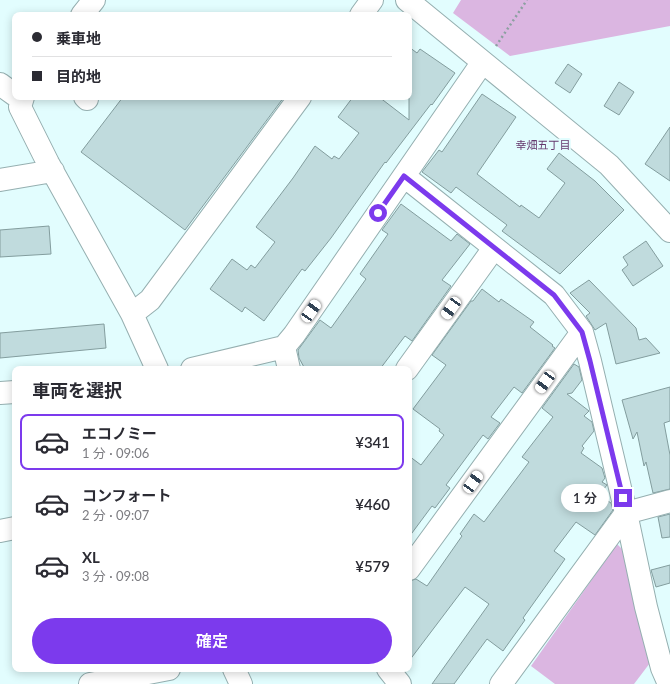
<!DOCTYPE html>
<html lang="ja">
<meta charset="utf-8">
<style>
body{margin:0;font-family:Lato,"Noto Sans JP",sans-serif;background:#f2f2f3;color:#2b2b33;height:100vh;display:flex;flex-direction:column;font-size:15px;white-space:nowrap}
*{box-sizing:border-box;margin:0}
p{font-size:13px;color:#7c7c81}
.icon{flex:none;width:22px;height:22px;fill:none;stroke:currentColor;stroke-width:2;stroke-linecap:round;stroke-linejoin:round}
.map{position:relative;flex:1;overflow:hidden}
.drawer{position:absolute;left:12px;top:366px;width:400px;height:306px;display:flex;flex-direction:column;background:#fff;border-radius:8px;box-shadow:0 2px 10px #0003}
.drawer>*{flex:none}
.guide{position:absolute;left:12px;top:12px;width:400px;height:88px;border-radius:8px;box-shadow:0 2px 10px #0003;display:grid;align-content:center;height:88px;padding:0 20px;background:#fff}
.end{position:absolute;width:18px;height:18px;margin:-9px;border:5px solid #7c3aed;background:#fff;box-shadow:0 0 0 2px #fff}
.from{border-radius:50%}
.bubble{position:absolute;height:28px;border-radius:14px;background:#fff;box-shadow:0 2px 10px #0003;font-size:13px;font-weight:600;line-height:28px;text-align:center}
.car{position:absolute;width:12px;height:24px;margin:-12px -6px;border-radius:5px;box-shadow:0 0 3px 1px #0007;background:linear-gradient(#fff 24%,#345 0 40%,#fff 0 76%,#345 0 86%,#fff 0)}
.guide b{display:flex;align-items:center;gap:14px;height:38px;font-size:15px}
.guide b+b{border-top:1px solid #e1e1e2}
.guide i{width:10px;height:10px;background:#2b2b33}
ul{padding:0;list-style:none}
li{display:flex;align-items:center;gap:12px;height:56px;margin:0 8px 6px;padding:0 12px;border:2px solid transparent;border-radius:8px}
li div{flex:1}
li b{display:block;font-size:15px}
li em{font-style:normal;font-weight:600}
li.active{border-color:#7c3aed}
li>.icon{width:36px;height:36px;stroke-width:1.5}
h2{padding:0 20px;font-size:18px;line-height:48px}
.action{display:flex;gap:8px;margin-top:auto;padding:8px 20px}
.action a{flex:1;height:46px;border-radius:24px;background:#7c3aed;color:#fff;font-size:16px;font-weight:600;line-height:46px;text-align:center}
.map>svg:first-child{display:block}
.green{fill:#dbb6e1}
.building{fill:#c0dbdd;stroke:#839d9e}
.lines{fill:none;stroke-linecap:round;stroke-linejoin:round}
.minor-casing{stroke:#95afb0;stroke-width:24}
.path{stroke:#8ca0a1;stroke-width:2.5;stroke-dasharray:2 3;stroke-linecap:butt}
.minor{stroke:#fff;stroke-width:22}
.route{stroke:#7c3aed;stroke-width:5}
.labels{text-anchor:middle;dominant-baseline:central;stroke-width:4;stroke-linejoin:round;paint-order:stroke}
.neighbourhood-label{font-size:11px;fill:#65396e;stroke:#e2fdfe}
</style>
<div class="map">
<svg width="670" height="684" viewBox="0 0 670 684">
<rect width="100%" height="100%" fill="#e2fdfe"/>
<path class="green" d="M461,0H670V26L510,56L453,13Z
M617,544L625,552L653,659L634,684H555L531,666Z"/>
<path class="building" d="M409,47L417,53L420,49L455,73L432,105L431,104L386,163L385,162L331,238L305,271L302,269L264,321L245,307L242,312L210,289L232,259L247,270L251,265L255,268L275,242L256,227L293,178L315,146L332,159L334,156L339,159L359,133L338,117L353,97H379L409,120Z
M568,64L582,74L570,93L555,83Z
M619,82L634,92L619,115L604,106Z
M482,94L516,117L477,174L520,207L521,205L539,218L565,183L547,169L559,153L595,181L624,210L560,274L502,231L507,225L456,187L451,193L422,172L439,150L442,152Z
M123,97H284L185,230L81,152Z
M670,127V181L645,164Z
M401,204L451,241L457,234L470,244L442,280L451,286L412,341L405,336L380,369H305L299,358L298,350L320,320L331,328L366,279L360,274L388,234L382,230Z
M49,226L51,254L0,257V230Z
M646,241L663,266L633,286L622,270L628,265L623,257Z
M589,280L636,328L639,340L646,338L660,353L616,364L606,323L595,330L586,316L590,313L570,293Z
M482,289L499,302L501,299L534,322L530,327L553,345L552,346L555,348L522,393L514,387L491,417L500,423L488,439L483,435L446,485L450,488L435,508L432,506L409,537V456L421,465L444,435L439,431L440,429L413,409L446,365L432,355L471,301H473Z
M104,324L106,348L0,358V333Z
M574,364L579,367L582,380L572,393L567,394L589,411L584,416L592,422L594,431L582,446L584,448L581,453L602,468L605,478L602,482L607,485L599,495L611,503L613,510L595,535L576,522L554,551L565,559L523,618L525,620L503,651L487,639L454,684H432L489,604L465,587L409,661V581L416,579L427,586L462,536L460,534L474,514L484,522L529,462L522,457L553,417L542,408Z
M670,387V421L664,423L670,455V489L653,493L646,462L644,466L637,432L633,439L622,400Z
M670,514V537L662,538L658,517Z
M670,565V583L656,587L651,570Z"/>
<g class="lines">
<defs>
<path id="minor" d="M407,0L609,165L670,231
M82,15L94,0
M361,15L372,0
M0,84L15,95
M23,97L20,107L48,163L132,314L157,369
M85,97L87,99
M404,176L554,295L582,332L590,361L626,513L646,607L662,668L669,684
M0,180L53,171
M132,314L150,300L300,97
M284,347L289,369
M192,369L284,347L294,335L482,63
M407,369L494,248
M0,393L15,392
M0,531L15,528
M409,569L582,332
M234,669L241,684
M388,669L400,684
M90,684L169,669
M501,684L626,513L670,501"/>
</defs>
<use href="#minor" class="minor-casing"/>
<path class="path" d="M496,46L527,0"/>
<use href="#minor" class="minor"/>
</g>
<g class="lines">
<path class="route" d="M378,213L404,176L554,295L582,332L590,361L623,498"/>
</g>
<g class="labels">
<g class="neighbourhood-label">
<text x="543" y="144">幸畑五丁目</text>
</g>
</g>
</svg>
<i class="end from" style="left:378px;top:213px"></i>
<i class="end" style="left:623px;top:498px"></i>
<div class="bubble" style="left:561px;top:484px;width:48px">1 分</div>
<i class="car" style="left:451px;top:308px;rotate:216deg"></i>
<i class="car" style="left:311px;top:311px;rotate:35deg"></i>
<i class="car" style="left:545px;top:382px;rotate:216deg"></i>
<i class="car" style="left:473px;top:482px;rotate:36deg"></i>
<div class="guide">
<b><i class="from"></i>乗車地</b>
<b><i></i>目的地</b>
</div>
<section class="drawer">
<h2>車両を選択</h2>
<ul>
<li class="active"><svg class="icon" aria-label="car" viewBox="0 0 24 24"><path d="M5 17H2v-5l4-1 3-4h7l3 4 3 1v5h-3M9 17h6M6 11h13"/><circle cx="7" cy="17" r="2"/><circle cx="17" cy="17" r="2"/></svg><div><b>エコノミー</b><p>1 分 · 09:06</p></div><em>¥341</em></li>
<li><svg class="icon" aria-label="car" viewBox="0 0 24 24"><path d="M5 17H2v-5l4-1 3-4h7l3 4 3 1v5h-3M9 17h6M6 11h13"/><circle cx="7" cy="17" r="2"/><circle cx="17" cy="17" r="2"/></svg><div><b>コンフォート</b><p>2 分 · 09:07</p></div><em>¥460</em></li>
<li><svg class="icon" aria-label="car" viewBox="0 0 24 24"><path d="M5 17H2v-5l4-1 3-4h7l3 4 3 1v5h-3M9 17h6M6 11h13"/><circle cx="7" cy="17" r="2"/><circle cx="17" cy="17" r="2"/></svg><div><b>XL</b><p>3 分 · 09:08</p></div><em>¥579</em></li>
</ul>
<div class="action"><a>確定</a></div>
</section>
</div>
